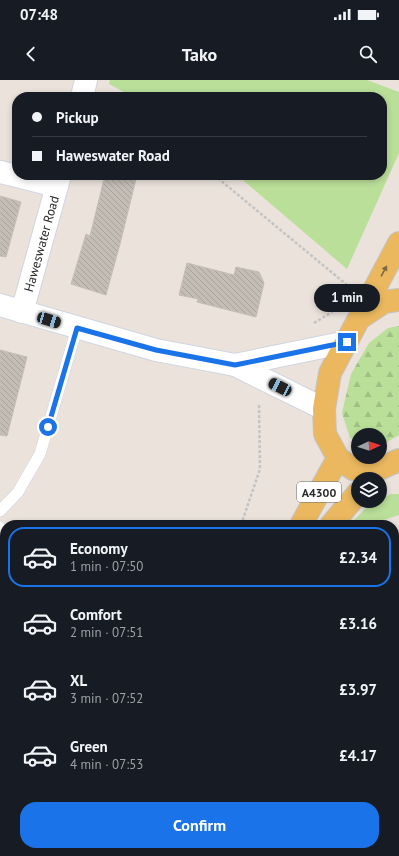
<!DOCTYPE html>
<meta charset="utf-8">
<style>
body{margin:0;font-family:"PT Sans",sans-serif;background:#20242c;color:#f1f3f6;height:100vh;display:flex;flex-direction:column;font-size:15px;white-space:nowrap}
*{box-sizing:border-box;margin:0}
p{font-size:13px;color:#9ea1a6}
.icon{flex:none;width:22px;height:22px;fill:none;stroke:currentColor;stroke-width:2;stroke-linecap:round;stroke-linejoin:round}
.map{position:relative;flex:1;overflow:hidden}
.side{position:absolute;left:0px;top:440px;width:399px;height:336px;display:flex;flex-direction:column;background:#171b24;border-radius:16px 16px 0 0;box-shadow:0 2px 6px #0003}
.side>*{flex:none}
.banner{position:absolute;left:12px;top:12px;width:375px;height:88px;border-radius:16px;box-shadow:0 2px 6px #0003;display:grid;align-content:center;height:88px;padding:0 20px;background:#171b24}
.needle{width:26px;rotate:86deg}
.fabs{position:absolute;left:351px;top:348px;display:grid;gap:8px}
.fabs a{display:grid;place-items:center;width:36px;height:36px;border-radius:50%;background:#171b24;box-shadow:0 2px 6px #0003;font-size:20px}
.end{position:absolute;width:18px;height:18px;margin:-9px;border:5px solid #1a73e8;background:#fff;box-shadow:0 0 0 2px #fff}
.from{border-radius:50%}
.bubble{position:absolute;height:28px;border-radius:14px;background:#171b24;box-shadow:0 2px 6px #0003;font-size:13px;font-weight:700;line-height:28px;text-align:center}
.car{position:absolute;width:12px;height:24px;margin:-12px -6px;border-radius:5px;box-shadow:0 0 3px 1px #0007;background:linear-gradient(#222 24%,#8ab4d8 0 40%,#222 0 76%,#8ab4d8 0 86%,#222 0)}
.banner b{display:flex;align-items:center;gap:14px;height:38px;font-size:15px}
.banner b+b{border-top:1px solid #363941}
.banner i{width:10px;height:10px;background:#f1f3f6}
ul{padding:7px 0 0;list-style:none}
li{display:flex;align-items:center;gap:12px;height:60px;margin:0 8px 6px;padding:0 12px;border:2px solid transparent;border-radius:16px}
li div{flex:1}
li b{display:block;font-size:15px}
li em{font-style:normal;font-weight:700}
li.active{border-color:#1a73e8}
li>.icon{width:36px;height:36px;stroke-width:1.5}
.primary-button{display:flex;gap:8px;margin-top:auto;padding:8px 20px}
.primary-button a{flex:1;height:46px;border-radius:16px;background:#1a73e8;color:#fff;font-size:16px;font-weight:700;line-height:46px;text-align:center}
.status{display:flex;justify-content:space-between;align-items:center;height:28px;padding:0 20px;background:#171b24;direction:ltr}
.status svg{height:11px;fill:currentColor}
header{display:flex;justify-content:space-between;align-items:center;height:52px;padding:0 20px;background:#171b24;font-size:18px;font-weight:700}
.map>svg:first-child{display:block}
.grass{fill:#badf99}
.forest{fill:url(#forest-firs)}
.building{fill:url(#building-back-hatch);stroke:#c6bdb5}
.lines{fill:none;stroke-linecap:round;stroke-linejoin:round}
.lane-casing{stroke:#d0d5e1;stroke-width:12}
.street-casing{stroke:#d0d5e1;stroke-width:24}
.primary-casing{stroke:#c3c3c3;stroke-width:24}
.path{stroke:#c3c3c3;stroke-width:2.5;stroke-dasharray:3 2;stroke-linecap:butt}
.lane{stroke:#fff;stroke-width:11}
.street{stroke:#fff;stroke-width:22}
.primary{stroke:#ebb85f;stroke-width:22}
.oneway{fill:#806941}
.route{stroke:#1a73e8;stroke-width:5}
.labels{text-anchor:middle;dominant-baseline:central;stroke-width:3;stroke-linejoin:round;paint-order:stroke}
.shield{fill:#fff;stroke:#696969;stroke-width:1}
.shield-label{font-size:12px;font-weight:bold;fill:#292929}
.street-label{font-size:13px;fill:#292929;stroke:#fff}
</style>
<div class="status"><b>07:48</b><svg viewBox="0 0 49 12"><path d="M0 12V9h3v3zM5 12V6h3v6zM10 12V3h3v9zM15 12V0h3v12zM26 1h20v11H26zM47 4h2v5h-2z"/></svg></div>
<header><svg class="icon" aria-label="back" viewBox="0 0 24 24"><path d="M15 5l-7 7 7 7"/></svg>Tako<svg class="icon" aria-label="search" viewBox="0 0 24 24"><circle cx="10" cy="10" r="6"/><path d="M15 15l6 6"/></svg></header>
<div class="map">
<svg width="399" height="776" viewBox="0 0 399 776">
<defs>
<pattern id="forest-firs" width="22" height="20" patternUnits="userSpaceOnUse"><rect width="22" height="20" fill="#badf99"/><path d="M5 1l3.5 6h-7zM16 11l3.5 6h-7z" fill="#a0bf84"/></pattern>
<pattern id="building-back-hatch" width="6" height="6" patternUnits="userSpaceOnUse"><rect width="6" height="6" fill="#c3bdb6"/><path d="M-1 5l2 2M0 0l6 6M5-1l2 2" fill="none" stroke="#a8a29c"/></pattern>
</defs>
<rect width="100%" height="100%" fill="#eae2db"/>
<path class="grass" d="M110,0H367L399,12V73L347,189L237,95H382V17H133L109,4Z
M391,414H399V435L367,445H354L352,442C359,436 370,421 380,421V419Z"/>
<path class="forest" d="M399,246V355L380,366V355H358V360L350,358L342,333L351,294L369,263L388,248Z"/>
<path class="building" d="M105,95H137L120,164L106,215L71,204L86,154L90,156Z
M0,116L21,122L6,177L0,176Z
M187,183L234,195L236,187L259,192L264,203L256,237L197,222L198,219L179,215Z
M0,270L27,277L7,356L0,355Z"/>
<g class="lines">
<defs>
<path id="lane" d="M0,431L18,412L40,374L77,248
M0,447L5,454
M0,499L5,495"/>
<g id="street">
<path d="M82,17L86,0"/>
<path d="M0,92L57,106"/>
<path d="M0,225L156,270L235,285L324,329"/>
<path id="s1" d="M22,232L60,95"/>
<path d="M235,285L347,262"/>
<path d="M86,771L101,776"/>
<path d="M0,776L10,771"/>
</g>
<path id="primary" d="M399,163L330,293L324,329L325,354L338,378L353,389L377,390L399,380
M360,238L384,222L399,220
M301,445L338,378
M331,445L358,413
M140,776L141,771"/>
</defs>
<use href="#lane" class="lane-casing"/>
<use href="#street" class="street-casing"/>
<use href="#primary" class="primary-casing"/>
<path class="path" d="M214,95L347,205
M314,243L332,232L342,214
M241,445L260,389L259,325"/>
<use href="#lane" class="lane"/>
<use href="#street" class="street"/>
<use href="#primary" class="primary"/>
</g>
<defs><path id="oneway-solid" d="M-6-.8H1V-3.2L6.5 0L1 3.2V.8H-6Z"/></defs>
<use class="oneway" href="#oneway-solid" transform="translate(384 191) rotate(-62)"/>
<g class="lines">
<path class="route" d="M48,347L77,248L156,270L235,285L347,262"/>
</g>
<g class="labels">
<rect class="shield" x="297" y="402" width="44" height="20" rx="3"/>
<g class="shield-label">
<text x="319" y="412">A4300</text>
</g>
<g class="street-label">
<text stroke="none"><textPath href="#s1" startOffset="71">Haweswater Road</textPath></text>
</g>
</g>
</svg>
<div class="fabs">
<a><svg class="needle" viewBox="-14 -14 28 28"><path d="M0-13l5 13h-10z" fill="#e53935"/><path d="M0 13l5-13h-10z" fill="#9ea1a6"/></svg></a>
<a><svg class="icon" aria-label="layers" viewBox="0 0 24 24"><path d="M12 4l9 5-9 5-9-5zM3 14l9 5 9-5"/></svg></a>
</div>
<i class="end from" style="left:48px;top:347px"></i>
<i class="end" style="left:347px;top:262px"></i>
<div class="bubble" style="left:314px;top:204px;width:66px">1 min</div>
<i class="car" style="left:49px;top:240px;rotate:107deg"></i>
<i class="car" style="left:280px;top:307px;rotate:297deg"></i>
<div class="banner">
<b><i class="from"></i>Pickup</b>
<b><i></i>Haweswater Road</b>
</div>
<section class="side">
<ul>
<li class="active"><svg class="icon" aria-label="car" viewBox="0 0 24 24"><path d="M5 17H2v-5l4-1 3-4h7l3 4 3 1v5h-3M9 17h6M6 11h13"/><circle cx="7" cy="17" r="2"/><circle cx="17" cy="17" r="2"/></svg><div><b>Economy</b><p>1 min · 07:50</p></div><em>£2.34</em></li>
<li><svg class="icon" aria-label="car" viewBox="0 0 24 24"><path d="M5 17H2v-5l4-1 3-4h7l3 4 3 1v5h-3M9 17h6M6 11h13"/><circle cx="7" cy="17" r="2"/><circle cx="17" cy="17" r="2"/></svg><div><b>Comfort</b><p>2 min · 07:51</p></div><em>£3.16</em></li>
<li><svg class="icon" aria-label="car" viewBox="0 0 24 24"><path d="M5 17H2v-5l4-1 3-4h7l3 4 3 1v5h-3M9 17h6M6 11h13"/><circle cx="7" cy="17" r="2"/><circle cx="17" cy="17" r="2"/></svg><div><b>XL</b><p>3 min · 07:52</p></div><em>£3.97</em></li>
<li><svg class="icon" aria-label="car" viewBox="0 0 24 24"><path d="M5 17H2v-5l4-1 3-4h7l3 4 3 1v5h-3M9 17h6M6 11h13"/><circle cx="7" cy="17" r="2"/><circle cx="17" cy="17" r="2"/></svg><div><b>Green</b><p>4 min · 07:53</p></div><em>£4.17</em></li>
</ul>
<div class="primary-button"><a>Confirm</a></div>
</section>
</div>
